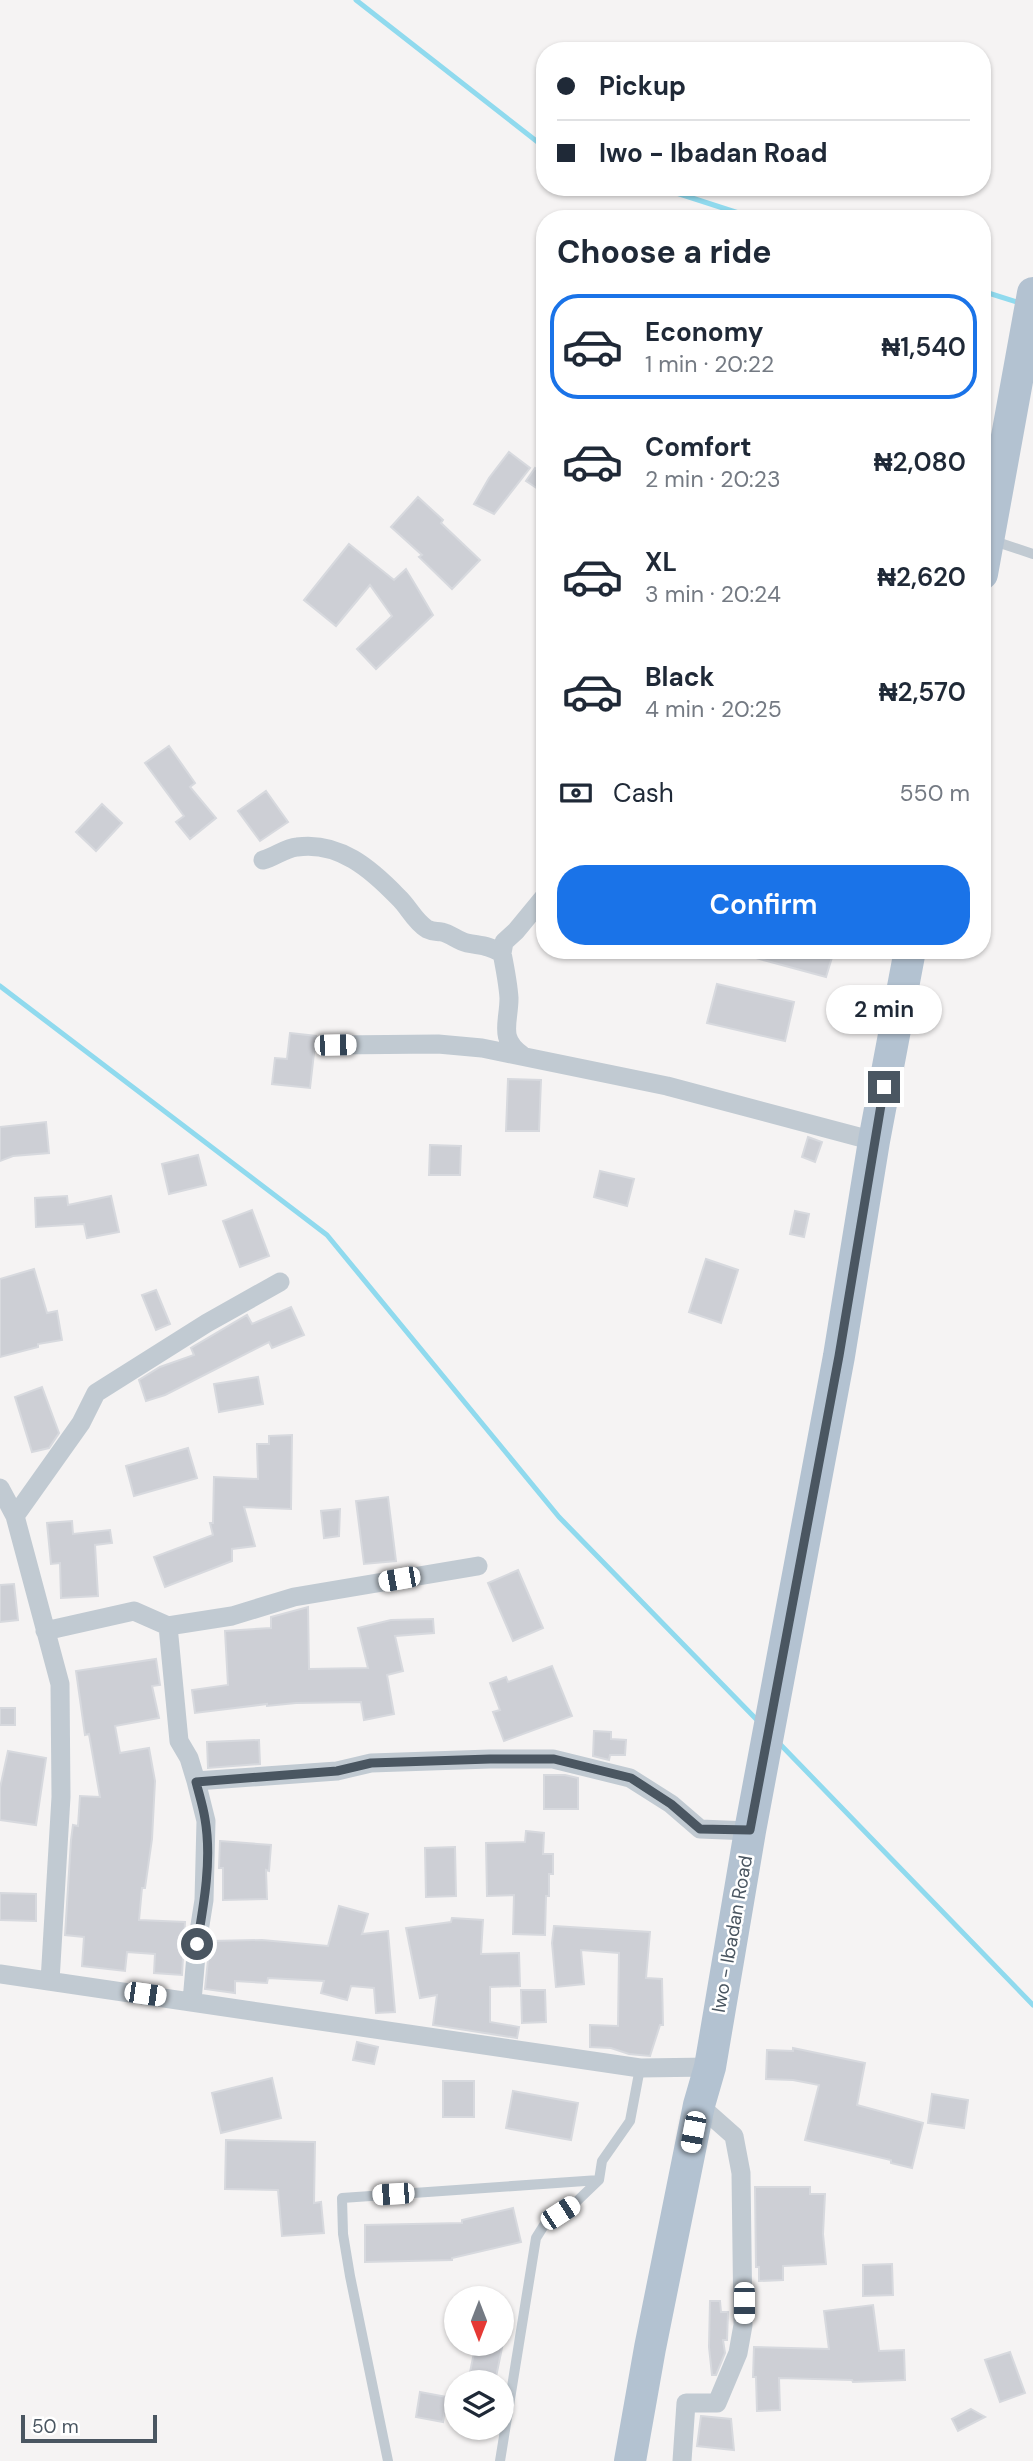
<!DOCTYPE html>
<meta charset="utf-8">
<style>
body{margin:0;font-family:"DM Sans",sans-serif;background:#f6f6f7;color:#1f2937;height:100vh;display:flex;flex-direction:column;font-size:26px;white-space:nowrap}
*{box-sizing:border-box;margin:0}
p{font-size:23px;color:#747a83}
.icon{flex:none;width:38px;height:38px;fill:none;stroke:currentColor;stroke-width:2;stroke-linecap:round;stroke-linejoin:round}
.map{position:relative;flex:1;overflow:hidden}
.panel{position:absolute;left:536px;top:210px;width:455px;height:749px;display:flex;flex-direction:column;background:#fff;border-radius:28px;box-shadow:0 2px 5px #0004}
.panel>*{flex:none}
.hud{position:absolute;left:536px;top:42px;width:455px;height:154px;border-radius:28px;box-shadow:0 2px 5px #0004;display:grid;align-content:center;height:154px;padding:0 21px;background:#fff}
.needle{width:46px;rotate:180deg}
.tools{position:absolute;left:444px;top:2286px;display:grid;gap:14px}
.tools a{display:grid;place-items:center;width:70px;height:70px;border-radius:50%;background:#fff;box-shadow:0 2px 5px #0004;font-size:35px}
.scale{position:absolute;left:21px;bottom:18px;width:136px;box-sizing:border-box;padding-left:7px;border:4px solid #4a5661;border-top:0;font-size:19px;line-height:24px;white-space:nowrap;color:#4a5661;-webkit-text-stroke:5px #fff;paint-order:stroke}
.end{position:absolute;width:32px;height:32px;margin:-16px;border:9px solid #4a5661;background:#fff;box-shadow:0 0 0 4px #fff}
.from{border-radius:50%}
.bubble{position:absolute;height:49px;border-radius:24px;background:#fff;box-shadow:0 2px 5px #0004;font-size:23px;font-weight:600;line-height:49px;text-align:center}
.car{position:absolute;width:21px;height:42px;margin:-21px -10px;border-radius:9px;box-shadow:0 0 5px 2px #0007;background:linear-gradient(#fff 24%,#345 0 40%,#fff 0 76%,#345 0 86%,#fff 0)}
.hud b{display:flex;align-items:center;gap:24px;height:66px;font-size:26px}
.hud b+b{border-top:2px solid #e0e1e3}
.hud i{width:18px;height:18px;background:#1f2937}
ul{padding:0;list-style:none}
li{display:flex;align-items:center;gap:21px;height:105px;margin:0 14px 10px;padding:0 7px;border:4px solid transparent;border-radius:28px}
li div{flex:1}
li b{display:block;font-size:26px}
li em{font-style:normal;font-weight:600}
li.current{border-color:#1a73e8}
li>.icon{width:63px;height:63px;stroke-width:1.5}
h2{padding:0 21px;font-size:32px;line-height:84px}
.pay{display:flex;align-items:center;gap:18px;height:77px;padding:0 21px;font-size:26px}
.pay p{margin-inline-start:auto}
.cta{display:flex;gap:14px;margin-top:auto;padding:14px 21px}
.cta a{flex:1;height:80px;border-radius:28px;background:#1a73e8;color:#fff;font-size:28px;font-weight:600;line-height:80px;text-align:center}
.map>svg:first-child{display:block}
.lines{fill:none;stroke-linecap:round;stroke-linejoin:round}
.stream{stroke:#90daee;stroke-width:5}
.building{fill:#cdcfd5;stroke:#d7d9de;stroke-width:2}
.lane{stroke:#c1cad2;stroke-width:10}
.street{stroke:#c1cad2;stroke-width:19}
.primary{stroke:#b3c2d1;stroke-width:32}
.route{stroke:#4a5661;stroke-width:9}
.labels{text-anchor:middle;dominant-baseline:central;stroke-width:5;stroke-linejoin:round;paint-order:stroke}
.street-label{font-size:19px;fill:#4a5661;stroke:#fff}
</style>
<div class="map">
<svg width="1033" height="2461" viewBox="0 0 1033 2461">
<rect width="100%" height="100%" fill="#f5f3f3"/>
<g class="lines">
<path class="stream" d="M356,0L544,147
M658,187L757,219
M982,291L1020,303
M0,986L327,1235L559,1517L758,1721
M777,1741L1033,2005"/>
</g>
<path class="building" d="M509,452L530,468L494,514L474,504L489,478Z
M535,468L544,475V493L526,481Z
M418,497L443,520L441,523L480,560L452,589L419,557L422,555L391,527Z
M349,544L394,580L406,569L433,615L376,669L357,649L392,616L370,585L336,626L304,600Z
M169,746L195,783L190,787L216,818L190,839L176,822L184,816L145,763Z
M266,791L288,822L260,841L238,811Z
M102,804L122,823L96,851L76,832Z
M745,950H817L833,954L826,977L745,955Z
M717,984L794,1002L785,1041L707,1023Z
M290,1033L316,1036L310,1088L272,1084L275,1058L287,1059Z
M508,1079L541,1080L539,1131H506Z
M46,1122L49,1153L13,1156L0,1161V1127Z
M808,1137L822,1142L815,1162L802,1157Z
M430,1145L461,1146L460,1175H429Z
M198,1155L206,1185L169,1194L162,1164Z
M600,1171L634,1179L627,1206L594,1197Z
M67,1196L68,1205L111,1196L119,1232L87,1238L84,1224L36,1227L35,1198Z
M252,1210L269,1256L240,1267L223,1221Z
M795,1211L809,1214L804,1237L790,1234Z
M706,1259L738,1270L721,1323L689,1312Z
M34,1269L47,1313L57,1311L62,1340L38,1344V1347L0,1357V1279Z
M156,1290L170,1324L156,1330L142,1295Z
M291,1307L304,1335L272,1348L269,1342L165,1395L146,1401L139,1380L160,1367L194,1355L191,1348L247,1315L252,1324Z
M258,1377L263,1404L219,1412L214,1384Z
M42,1387L59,1433L49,1448L32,1452L15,1397Z
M292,1435L291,1509L244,1507L255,1546L232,1549V1561L165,1587L154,1557L213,1535L210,1523H213L214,1477L258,1479L257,1444H269V1436Z
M188,1448L197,1478L134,1496L126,1466Z
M388,1497L396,1561L364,1564L356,1501Z
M340,1509L339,1536L324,1538L321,1511Z
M72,1521L73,1534L110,1530L112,1543L95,1545L98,1596L61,1598L60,1563L51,1564L47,1523Z
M518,1570L543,1628L513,1641L488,1583Z
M14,1584L18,1620L0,1622V1585Z
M308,1607L309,1669L368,1668L358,1628L391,1620L433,1619L434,1633L395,1636L403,1671L387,1675L394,1714L364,1720L361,1702L296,1703L267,1706V1704L195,1713L192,1690L228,1685L225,1631L271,1628V1617Z
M156,1659L160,1685L152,1686L159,1718L115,1726L120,1753L149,1748L155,1781L152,1839L145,1888H142L139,1920L185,1922L182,1975L154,1973L155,1954L127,1952L125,1971L82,1966L84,1937L65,1935L71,1840L73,1825L78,1826L80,1796L100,1797L89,1734L85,1735L76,1671Z
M552,1666L572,1716L504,1741L493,1712L500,1710L490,1683L506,1677L508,1682Z
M0,1708H15V1725H0Z
M594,1731L611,1732V1739L626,1740L625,1755H610L609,1760L593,1756Z
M259,1740L260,1764L208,1768L207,1742Z
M8,1751L46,1758L36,1825L0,1820V1788Z
M544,1775H565L578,1778V1809H544Z
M526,1831L544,1833L543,1854H553V1874H549V1896H546L545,1935L513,1934L514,1895L487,1896L486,1843L525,1842Z
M220,1841L271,1845L269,1871L266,1870L267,1899L223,1900V1868H219Z
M455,1847L456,1896L426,1897L425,1848Z
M0,1893L36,1894V1921L0,1920Z
M339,1906L368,1914L362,1934L388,1931L395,2012L376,2013L374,1988L351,1986L347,2000L321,1993L324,1981L268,1978L267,1983L235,1981V1993L205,1989L210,1941L262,1940L328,1946Z
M452,1918L483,1920L481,1954L519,1953L520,1986L490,1987V2022L519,2027L517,2038L433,2025L437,1995L420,1998L406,1928L451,1922Z
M554,1926L650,1932L646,1978L662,1979L663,2025H660L650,2056L629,2054L611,2048L590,2047V2025L618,2026L619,1953L581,1950L584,1984L556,1987L552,1943Z
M521,1990H545L546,2022L522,2023Z
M357,2042L378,2047L374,2064L353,2060Z
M793,2048L865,2063L857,2105L923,2123L912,2168L891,2163V2160L805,2140L819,2085L793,2080L766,2079L767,2050L793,2051Z
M272,2078L281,2118L221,2133L212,2093Z
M443,2081H474V2117H443Z
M513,2091L578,2103L571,2140L506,2128Z
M932,2094L968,2100L964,2128L928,2123Z
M226,2140L315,2142L314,2203L321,2202L324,2233L282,2236L278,2190L225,2189Z
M755,2187H810V2194H825L823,2234L826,2264L783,2266V2280L759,2281V2267H756Z
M513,2208L521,2242L452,2258V2260L365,2262V2225L462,2223V2220Z
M892,2264L893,2295L863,2296V2265Z
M710,2301H720L721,2312H728L727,2340H723L725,2353L716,2375H712L709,2347Z
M873,2305L879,2351L904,2350L905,2380L853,2382L852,2380L779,2378L780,2410L757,2411L756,2377H753L754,2347L829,2349L824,2311Z
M476,2343H503L495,2382H468Z
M1010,2352L1025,2393L1000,2402L985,2360Z
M420,2392L447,2397L443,2422L416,2417Z
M971,2409L985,2417L958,2431L952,2419Z
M701,2416L731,2419L734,2450L697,2446Z"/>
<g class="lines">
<path class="lane" d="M994,541L1033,554
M388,2461L350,2276L343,2234L342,2198L599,2180
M500,2461L536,2238L546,2222L575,2203L599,2180L602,2161L630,2121L640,2068"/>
<path class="street" d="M263,860C275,857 285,848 297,847C339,841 371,869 398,897C409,907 414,921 427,929C433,932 436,931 442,932C451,934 458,941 467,943C482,946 487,945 502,953C505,968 508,983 509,998C509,1023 498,1038 522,1055
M502,953L504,942L516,931L544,897
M335,1045L438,1044L482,1048L667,1086L874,1141
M0,1488L15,1516L60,1684L61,1797L50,1981
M15,1516L81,1423L96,1393L207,1323L280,1282
M168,1626L179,1741L189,1758L196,1781L206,1821L204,1900L197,1944L192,2001
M45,1631L134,1611L168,1626L232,1616L294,1597L478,1566
M196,1781L337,1771L371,1763L490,1759H553L630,1778L671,1804L700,1829L750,1831
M0,1974L640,2068L710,2067
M682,2461L686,2403H717L738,2353L743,2325L741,2173L734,2136L699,2105"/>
<path class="primary" d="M982,574L1033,293
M630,2461L650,2348L699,2105L710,2067L750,1831L839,1356L874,1141L910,950"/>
</g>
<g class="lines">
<path class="route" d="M197,1944C204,1904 212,1859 205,1819C203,1806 199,1794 196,1782L337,1771L371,1763L490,1759H554L631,1778L671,1804L700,1829L750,1830L839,1356L884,1087"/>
</g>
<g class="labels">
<g class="street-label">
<text transform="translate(732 1934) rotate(-80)">Iwo - Ibadan Road</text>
</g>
</g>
</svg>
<div class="tools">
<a><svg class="needle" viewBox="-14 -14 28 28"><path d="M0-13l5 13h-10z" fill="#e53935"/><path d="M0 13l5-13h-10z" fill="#747a83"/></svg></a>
<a><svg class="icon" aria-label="layers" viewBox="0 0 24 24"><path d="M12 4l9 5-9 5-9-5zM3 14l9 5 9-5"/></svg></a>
</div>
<div class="scale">50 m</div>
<i class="end from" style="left:197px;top:1944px"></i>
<i class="end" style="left:884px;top:1087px"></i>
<div class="bubble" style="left:826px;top:985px;width:116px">2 min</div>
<i class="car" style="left:335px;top:1045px;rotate:89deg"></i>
<i class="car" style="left:399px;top:1579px;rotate:260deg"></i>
<i class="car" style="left:145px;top:1994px;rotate:98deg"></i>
<i class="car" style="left:693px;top:2132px;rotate:191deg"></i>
<i class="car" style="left:393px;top:2194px;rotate:266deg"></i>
<i class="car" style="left:560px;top:2213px;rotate:57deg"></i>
<i class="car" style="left:744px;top:2303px;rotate:180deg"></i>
<div class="hud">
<b><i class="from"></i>Pickup</b>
<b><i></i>Iwo - Ibadan Road</b>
</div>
<section class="panel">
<h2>Choose a ride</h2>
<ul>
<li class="current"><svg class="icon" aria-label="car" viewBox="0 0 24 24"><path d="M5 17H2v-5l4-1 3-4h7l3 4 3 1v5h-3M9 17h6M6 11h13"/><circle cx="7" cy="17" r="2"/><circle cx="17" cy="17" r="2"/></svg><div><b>Economy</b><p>1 min · 20:22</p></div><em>₦1,540</em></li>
<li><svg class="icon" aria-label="car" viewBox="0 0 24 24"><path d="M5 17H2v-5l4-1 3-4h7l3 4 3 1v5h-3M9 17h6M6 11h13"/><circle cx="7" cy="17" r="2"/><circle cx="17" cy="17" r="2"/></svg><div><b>Comfort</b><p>2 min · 20:23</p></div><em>₦2,080</em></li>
<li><svg class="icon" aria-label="car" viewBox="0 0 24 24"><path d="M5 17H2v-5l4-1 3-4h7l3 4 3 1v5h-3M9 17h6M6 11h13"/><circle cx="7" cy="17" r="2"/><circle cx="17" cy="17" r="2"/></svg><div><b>XL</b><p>3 min · 20:24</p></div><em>₦2,620</em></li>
<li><svg class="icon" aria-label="car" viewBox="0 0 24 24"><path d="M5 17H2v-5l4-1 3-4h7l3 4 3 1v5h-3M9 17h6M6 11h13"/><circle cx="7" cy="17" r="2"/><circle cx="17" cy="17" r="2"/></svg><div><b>Black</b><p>4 min · 20:25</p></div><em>₦2,570</em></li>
</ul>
<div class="pay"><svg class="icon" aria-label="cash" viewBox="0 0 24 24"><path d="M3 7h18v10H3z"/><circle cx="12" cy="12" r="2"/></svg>Cash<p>550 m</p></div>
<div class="cta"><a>Confirm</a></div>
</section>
</div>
